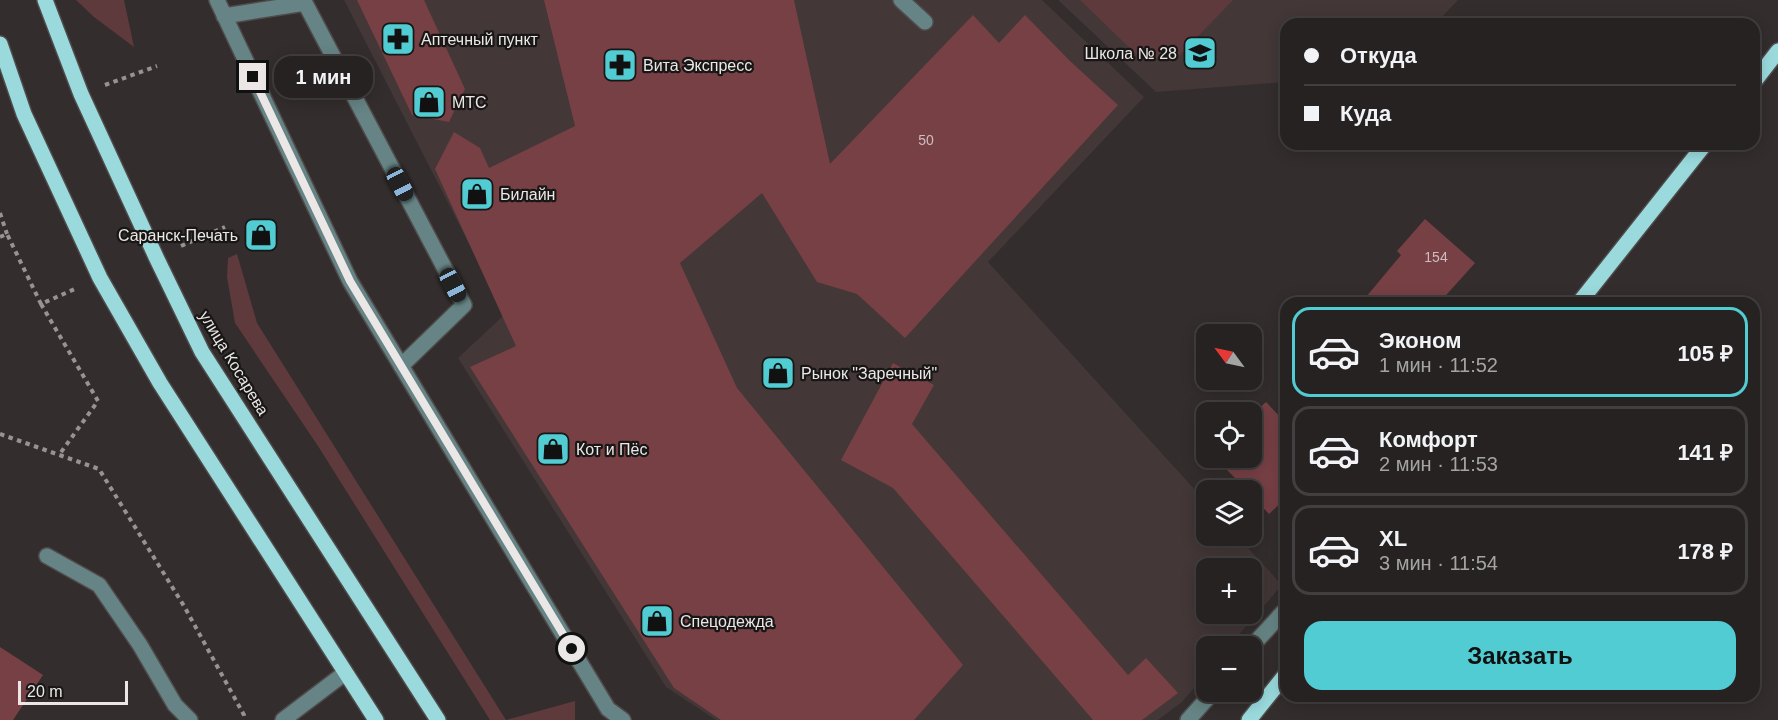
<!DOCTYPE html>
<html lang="ru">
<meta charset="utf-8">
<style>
body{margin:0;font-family:Helvetica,sans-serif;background:#2e2a2a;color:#f1f3f6;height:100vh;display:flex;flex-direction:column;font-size:22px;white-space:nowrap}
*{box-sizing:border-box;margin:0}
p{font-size:20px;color:#a4a4a5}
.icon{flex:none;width:33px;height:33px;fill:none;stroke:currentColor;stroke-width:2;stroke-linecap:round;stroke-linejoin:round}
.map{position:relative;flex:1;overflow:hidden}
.side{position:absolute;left:1280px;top:297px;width:480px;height:405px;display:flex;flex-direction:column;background:#262222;border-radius:18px;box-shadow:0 3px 15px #0003,0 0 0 2px #423f40}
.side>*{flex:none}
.top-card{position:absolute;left:1280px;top:18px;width:480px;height:132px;border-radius:18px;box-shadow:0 3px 15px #0003,0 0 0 2px #423f40;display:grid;align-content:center;height:132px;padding:0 24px;background:#262222}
.needle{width:39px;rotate:303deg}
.controls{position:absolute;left:1196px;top:324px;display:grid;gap:12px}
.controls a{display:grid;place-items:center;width:66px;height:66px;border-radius:12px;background:#262222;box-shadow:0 3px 15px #0003,0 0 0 2px #423f40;font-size:30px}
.scale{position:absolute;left:18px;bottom:15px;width:110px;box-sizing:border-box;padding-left:6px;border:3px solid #ebe7e7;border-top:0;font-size:16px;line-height:21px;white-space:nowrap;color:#ebe7e7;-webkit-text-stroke:4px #191616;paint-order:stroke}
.end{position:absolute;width:27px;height:27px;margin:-14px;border:8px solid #ebe7e7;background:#111;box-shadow:0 0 0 3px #111}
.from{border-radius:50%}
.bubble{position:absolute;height:42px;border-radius:18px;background:#262222;box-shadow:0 3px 15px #0003,0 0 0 2px #423f40;font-size:20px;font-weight:800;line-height:42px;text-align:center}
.car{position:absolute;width:18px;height:36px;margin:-18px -9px;border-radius:8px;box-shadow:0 0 4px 2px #0007;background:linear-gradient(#222 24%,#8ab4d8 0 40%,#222 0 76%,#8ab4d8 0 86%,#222 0)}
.top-card b{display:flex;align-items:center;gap:21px;height:57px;font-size:22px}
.top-card b+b{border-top:2px solid #423f40}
.top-card i{width:15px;height:15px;background:#f1f3f6}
ul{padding:10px 0 0;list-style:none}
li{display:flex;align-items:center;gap:18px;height:90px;margin:0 12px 9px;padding:0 12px;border:3px solid #423f40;border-radius:18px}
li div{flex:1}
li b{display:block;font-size:22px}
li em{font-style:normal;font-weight:800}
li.selected{border-color:#51ccd2}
li>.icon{width:54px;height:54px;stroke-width:1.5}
.button{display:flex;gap:12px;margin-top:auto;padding:12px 24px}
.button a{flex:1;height:69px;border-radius:18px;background:#51ccd2;color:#111;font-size:24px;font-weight:800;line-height:69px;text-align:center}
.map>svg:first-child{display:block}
.built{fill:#433737;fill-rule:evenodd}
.green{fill:#5f3a3d}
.building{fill:#774045}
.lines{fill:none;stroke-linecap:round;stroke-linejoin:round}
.minor-casing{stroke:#504b4b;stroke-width:18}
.major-casing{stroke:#504b4b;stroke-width:18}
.path{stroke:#989393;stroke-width:4;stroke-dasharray:4.5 4.5;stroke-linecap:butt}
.minor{stroke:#668485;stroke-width:15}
.major{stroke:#9adadd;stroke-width:15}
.route{stroke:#ebe7e7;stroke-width:8}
.labels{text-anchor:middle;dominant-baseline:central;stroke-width:4.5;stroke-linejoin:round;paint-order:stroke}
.number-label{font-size:14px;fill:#cebdbe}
.poi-label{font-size:16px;fill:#ebe7e7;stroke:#191616;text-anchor:start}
.street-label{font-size:16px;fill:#ebe7e7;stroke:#191616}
</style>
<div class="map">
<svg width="1778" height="720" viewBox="0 0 1778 720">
<rect width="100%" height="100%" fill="#332d2d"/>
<path class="built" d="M344,0H1042L1144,97L988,262L1206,502V536H1237L1282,585L1229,646H1206V674L1182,702L1158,720H716L666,687L458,358L505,314ZM1206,568H1251V614H1206Z
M1058,0H1458L1438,21L1431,24H1286L1285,82L1156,92Z"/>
<path class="green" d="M76,0H124L134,47L94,17Z
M1080,0H1233L1177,58L1141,59Z
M237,254L257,323L506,720L575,701V720H490L318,446L235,323L227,277L228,258Z"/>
<path class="building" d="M357,0H424L465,89L449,122L412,115Z
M544,0H794L830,164L973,15L999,43L1025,15L1070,61L1118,105L905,338L857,294L817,282L762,193L680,263L737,388L963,665L914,720H721L674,688L470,367L516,346L435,169L454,132L480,148L489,168L575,126Z
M1425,219L1475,263L1439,303H1361L1401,255L1397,251Z
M893,363L934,385L912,424L1128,675L1146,658L1178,693L1142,720H1093L893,488L841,460Z
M1266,402L1286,423V498L1269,514L1251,495V490H1247L1215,458H1251V416Z
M0,647L43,675L13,720H0Z"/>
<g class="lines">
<defs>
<path id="minor" d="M217,0L350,281L608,709L623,720
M901,0L925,22
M224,16L305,3L464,305L401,366
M47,556L99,585L140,645L175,705L190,720
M1251,647L1286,609
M283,720L345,673
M1188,720L1213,692"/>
<path id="major" d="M45,0L81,94L156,257L202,352L438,720
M0,44L24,114L100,278L160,383L376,720
M1754,82L1778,51
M1579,303L1705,144
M1249,720L1286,674"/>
</defs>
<use href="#minor" class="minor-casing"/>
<use href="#major" class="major-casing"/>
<path class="path" d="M105,85L157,66
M0,213L7,234
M0,237L7,234L41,304L77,288
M181,246L225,227
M41,304L98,401L59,455
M0,434L99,469L184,606L244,715L245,720"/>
<use href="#minor" class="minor"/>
<use href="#major" class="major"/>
</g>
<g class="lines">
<path class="route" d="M253,77L350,281L572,649"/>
</g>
<defs>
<symbol id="pharmacy-square" viewBox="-11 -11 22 22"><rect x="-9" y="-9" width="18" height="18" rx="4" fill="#51ccd2" stroke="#191616"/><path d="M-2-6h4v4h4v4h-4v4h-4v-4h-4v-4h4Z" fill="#111"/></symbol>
<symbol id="school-square" viewBox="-11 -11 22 22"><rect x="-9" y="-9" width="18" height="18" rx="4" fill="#51ccd2" stroke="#191616"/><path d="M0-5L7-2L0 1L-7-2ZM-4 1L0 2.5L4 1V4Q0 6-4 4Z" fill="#111"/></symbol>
<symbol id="shop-square" viewBox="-11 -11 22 22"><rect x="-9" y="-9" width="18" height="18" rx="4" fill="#51ccd2" stroke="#191616"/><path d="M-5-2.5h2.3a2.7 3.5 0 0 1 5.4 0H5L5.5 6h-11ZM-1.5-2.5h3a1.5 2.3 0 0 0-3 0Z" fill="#111"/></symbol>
</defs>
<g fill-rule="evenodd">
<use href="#pharmacy-square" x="379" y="20" width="38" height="38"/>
<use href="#school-square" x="1181" y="34" width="38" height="38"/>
<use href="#pharmacy-square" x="601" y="46" width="38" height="38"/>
<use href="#shop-square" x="410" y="83" width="38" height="38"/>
<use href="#shop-square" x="458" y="175" width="38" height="38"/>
<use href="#shop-square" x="242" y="216" width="38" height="38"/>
<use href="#shop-square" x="759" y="354" width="38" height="38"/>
<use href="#shop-square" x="534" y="430" width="38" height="38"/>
<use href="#shop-square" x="638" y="602" width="38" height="38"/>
</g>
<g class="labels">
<g class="number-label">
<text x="926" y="140">50</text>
<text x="1436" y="257">154</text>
</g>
<g class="poi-label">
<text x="421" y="39">Аптечный пункт</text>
<text x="1177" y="53" text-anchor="end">Школа № 28</text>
<text x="643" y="65">Вита Экспресс</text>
<text x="452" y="102">МТС</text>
<text x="500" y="194">Билайн</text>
<text x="238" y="235" text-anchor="end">Саранск-Печать</text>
<text x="801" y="373">Рынок "Заречный"</text>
<text x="576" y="449">Кот и Пёс</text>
<text x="680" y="621">Спецодежда</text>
</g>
<g class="street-label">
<text transform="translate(234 363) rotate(59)">улица Косарева</text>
</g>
</g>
</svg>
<div class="controls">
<a><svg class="needle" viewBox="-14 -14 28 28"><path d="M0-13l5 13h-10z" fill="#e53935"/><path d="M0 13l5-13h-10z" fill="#a4a4a5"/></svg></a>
<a><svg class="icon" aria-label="locate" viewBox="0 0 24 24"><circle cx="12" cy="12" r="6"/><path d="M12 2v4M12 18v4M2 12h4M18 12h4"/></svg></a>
<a><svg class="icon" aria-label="layers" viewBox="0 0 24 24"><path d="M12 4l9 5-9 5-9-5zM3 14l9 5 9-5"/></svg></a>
<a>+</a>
<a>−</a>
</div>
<div class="scale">20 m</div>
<i class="end from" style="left:572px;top:649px"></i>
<i class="end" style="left:253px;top:77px"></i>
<div class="bubble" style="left:274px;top:56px;width:99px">1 мин</div>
<i class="car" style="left:400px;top:184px;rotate:152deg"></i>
<i class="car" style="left:453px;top:285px;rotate:152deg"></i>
<div class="top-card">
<b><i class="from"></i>Откуда</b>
<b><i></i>Куда</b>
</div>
<section class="side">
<ul>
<li class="selected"><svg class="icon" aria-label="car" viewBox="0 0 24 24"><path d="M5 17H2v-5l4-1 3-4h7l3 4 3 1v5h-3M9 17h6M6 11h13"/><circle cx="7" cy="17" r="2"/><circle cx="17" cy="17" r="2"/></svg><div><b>Эконом</b><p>1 мин · 11:52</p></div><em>105 ₽</em></li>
<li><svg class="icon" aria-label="car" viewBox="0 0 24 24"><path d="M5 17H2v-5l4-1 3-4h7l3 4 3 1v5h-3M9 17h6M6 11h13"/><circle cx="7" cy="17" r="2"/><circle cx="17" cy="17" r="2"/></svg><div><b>Комфорт</b><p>2 мин · 11:53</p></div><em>141 ₽</em></li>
<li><svg class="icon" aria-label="car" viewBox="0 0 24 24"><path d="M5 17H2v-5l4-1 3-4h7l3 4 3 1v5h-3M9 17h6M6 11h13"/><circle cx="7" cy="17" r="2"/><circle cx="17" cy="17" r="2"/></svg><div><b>XL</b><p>3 мин · 11:54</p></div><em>178 ₽</em></li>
</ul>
<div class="button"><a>Заказать</a></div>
</section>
</div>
